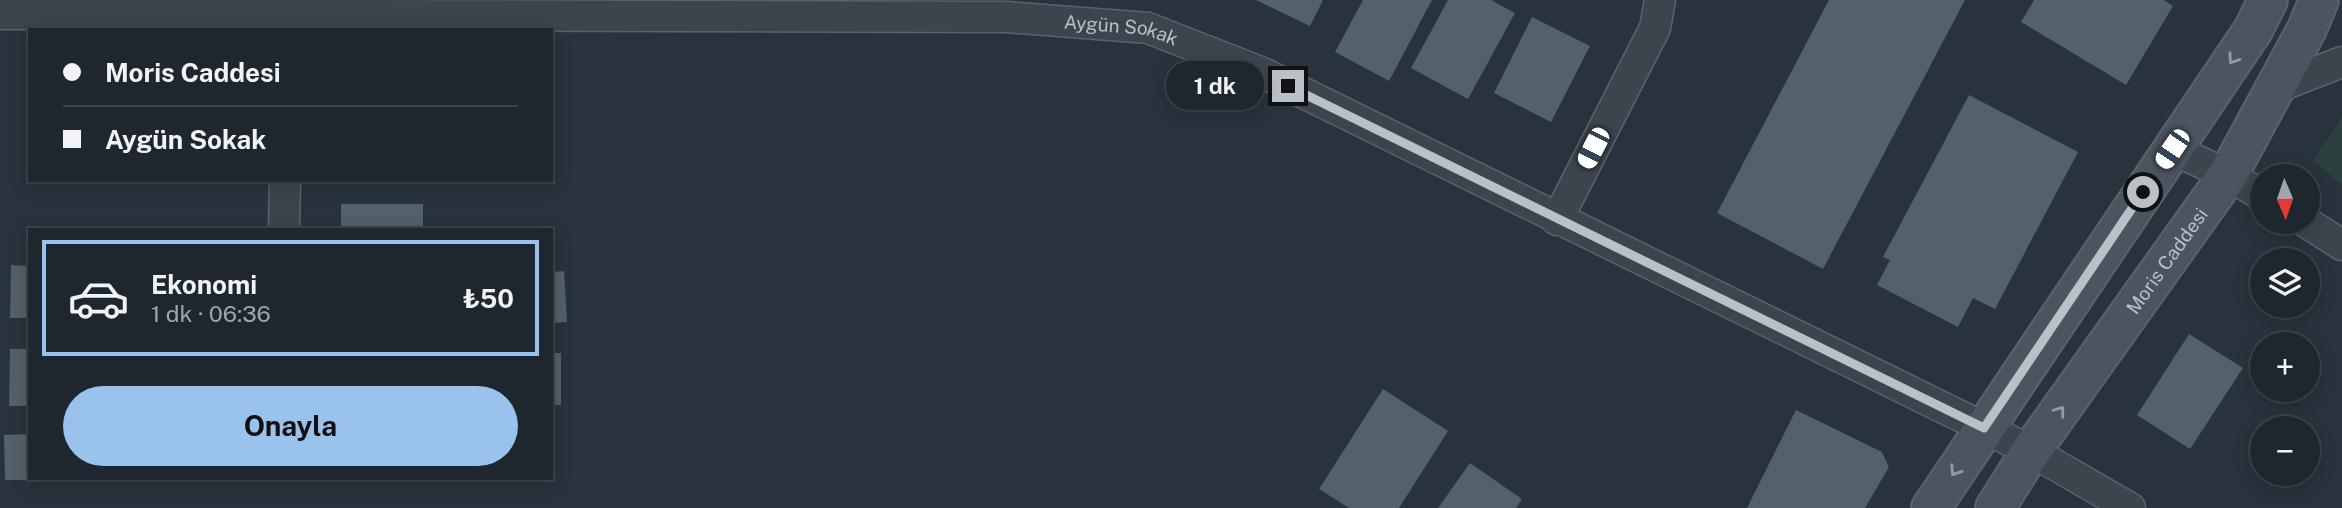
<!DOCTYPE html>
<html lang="tr">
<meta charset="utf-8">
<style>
body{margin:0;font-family:"Public Sans",sans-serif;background:#262e36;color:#f1f3f6;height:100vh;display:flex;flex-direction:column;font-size:26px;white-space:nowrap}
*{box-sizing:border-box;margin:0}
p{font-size:23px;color:#a1a5aa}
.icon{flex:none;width:38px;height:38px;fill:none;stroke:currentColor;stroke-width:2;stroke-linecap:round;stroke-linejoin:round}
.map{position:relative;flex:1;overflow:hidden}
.drawer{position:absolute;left:28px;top:228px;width:525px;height:252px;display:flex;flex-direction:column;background:#1e262e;border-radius:0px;box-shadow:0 4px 18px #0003,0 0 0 2px #3c434a}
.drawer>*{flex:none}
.guide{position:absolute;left:28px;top:28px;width:525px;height:154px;border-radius:0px;box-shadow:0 4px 18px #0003,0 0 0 2px #3c434a;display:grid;align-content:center;height:154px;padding:0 35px;background:#1e262e}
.needle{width:46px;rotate:178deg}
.controls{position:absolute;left:2250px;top:164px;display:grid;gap:14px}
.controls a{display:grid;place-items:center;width:70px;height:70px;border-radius:50%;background:#1e262e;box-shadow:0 4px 18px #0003,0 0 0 2px #3c434a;font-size:35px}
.end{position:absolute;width:32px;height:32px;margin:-16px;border:9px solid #b8c0c8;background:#111;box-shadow:0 0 0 4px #111}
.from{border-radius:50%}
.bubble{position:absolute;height:49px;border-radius:24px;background:#1e262e;box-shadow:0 4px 18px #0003,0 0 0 2px #3c434a;font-size:23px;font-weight:700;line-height:49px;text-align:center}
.car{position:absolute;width:21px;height:42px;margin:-21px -10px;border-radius:9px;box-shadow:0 0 5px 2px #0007;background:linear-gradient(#fff 24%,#345 0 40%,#fff 0 76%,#345 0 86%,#fff 0)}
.guide b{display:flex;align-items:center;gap:24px;height:66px;font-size:26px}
.guide b+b{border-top:2px solid #3c434a}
.guide i{width:18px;height:18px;background:#f1f3f6}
ul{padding:12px 0 0;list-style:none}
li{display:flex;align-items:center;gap:21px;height:116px;margin:0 14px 10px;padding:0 21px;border:4px solid transparent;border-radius:0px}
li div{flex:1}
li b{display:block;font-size:26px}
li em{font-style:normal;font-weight:700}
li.current{border-color:#99c2ed}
li>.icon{width:63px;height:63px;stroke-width:1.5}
.button{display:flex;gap:14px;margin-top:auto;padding:14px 35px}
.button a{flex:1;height:80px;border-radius:42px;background:#99c2ed;color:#111;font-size:28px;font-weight:700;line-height:80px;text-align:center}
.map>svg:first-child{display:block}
.green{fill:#2b403f}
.building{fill:#54606a}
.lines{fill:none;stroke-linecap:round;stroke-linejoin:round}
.street-casing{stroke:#5a636b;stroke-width:33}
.secondary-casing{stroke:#5a636b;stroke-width:42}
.street{stroke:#3c454e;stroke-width:30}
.secondary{stroke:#4b5560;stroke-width:38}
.oneway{stroke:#929ba4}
.route{stroke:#b8c0c8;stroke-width:9}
.labels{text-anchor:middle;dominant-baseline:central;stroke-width:5;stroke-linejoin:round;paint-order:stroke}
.street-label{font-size:19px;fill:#b8c0c8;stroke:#212a33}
</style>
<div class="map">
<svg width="2342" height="508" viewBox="0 0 2342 508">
<rect width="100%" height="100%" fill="#28333d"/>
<path class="green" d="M2342,117V184L2313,161Z"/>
<path class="building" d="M1256,0H1323L1310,26Z
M1363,0H1432L1389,81L1335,52Z
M1448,0H1491L1515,13L1468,99L1411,68Z
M1829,0H1965L1823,269L1717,213Z
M2034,0H2164L2173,6L2126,85L2021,22Z
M1532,17L1590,46L1551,122L1494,93Z
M1969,95L2078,152L1995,309L1973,298L1958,327L1877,285L1890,260L1883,257Z
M341,204H423V229H341Z
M11,265L30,266V318H10Z
M564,271L567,322L551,323V272Z
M2189,334L2243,368L2190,449L2137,415Z
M10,349H30V406H9Z
M551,353H561V405H551Z
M1383,389L1448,431L1399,508H1349L1319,489Z
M1796,410L1882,452L1889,467L1865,508H1747Z
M30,434V480H5L4,435Z
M1470,463L1522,499L1516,508H1438Z"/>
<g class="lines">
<defs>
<g id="street">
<path id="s1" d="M0,14L1007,17L1148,28L1263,73L2031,451L2130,508"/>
<path d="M2275,88L2342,62"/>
<path d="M2172,149L2228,175L2263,196"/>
<path d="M1557,220L1655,28L1660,0"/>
<path d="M2306,222L2342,245"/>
<path d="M284,229L285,180"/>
</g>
<g id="secondary">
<path d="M1931,508L2253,30L2268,0"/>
<path id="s2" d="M1995,508L2031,451L2228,175L2307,29L2319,0"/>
</g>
</defs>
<use href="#street" class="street-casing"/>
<use href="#secondary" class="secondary-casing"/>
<use href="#street" class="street"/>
<use href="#secondary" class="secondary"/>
</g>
<defs><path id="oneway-chevron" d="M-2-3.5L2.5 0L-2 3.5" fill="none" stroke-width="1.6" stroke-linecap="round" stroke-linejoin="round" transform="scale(1.75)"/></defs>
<g class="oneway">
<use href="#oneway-chevron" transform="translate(2233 59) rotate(124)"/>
<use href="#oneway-chevron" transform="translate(2060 411) rotate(-54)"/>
<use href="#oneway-chevron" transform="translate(1955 471) rotate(123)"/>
</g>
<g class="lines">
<path class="route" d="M1288,86L1984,428L2143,192"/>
</g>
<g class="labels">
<g class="street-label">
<text stroke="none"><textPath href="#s1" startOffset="1122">Aygün Sokak</textPath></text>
<text stroke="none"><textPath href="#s2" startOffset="301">Moris Caddesi</textPath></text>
</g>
</g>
</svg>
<div class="controls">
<a><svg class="needle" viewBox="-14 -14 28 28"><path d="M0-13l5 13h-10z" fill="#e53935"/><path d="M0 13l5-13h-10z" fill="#a1a5aa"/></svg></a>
<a><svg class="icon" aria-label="layers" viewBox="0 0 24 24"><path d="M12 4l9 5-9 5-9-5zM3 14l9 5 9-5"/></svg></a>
<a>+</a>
<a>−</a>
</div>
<i class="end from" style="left:2143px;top:192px"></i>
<i class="end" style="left:1288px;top:86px"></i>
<div class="bubble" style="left:1166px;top:61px;width:98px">1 dk</div>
<i class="car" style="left:1593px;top:148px;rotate:207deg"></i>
<i class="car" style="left:2172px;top:149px;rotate:214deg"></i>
<div class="guide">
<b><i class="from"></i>Moris Caddesi</b>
<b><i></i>Aygün Sokak</b>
</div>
<section class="drawer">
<ul>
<li class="current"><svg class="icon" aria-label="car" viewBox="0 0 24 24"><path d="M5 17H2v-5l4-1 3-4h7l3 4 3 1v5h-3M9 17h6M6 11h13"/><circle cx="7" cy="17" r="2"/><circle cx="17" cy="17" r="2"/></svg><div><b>Ekonomi</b><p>1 dk · 06:36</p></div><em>₺50</em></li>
</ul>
<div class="button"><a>Onayla</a></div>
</section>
</div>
